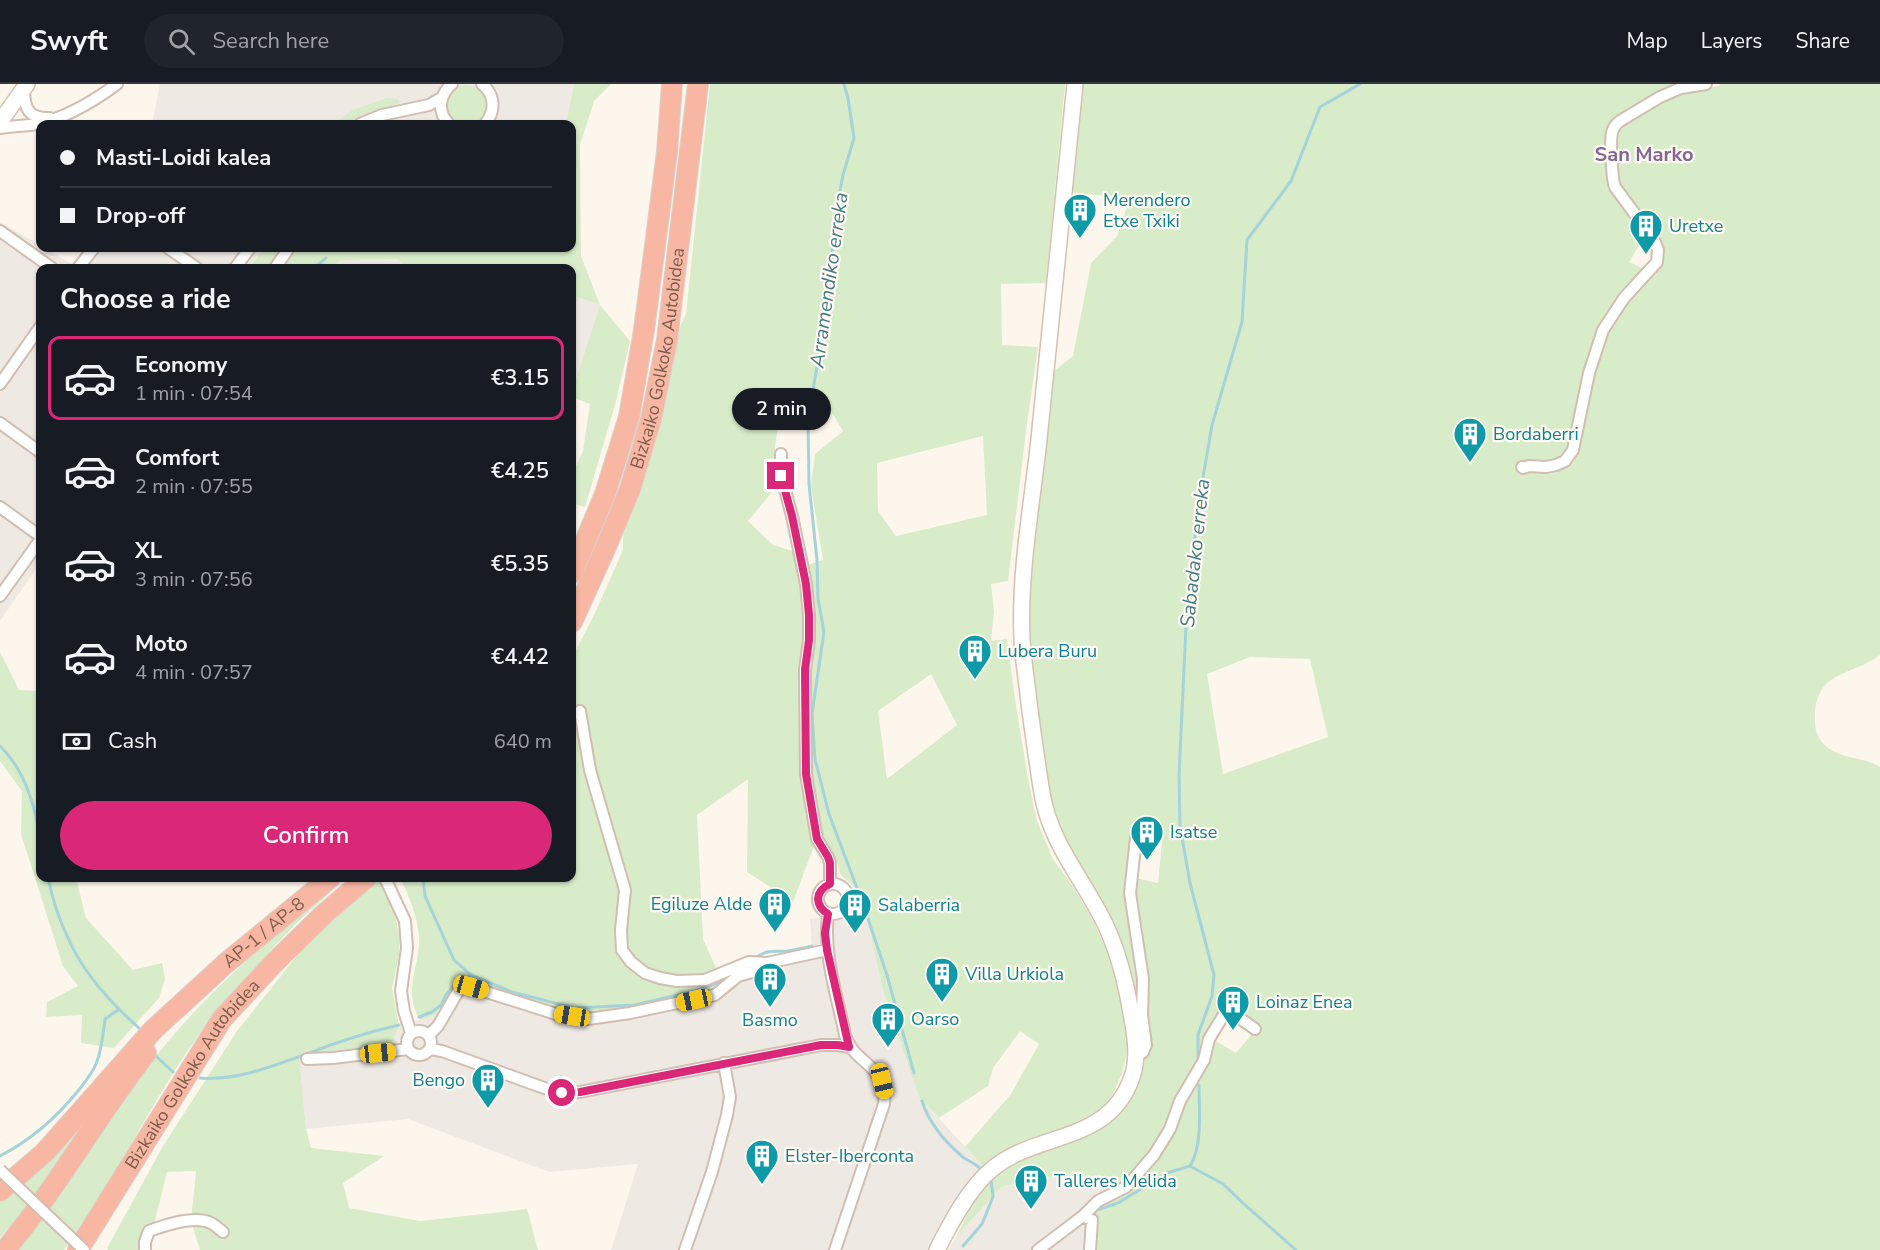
<!DOCTYPE html>
<meta charset="utf-8">
<style>
body{margin:0;font-family:"Nunito Sans",sans-serif;background:#20242c;color:#f1f3f6;height:100vh;display:flex;flex-direction:column;font-size:22px;white-space:nowrap}
*{box-sizing:border-box;margin:0}
p{font-size:20px;color:#9ea1a6}
.icon{flex:none;width:33px;height:33px;fill:none;stroke:currentColor;stroke-width:2;stroke-linecap:round;stroke-linejoin:round}
.map{position:relative;flex:1;overflow:hidden}
.panel{position:absolute;left:36px;top:180px;width:540px;height:618px;display:flex;flex-direction:column;background:#171b24;border-radius:12px;box-shadow:0 2px 4px #0004}
.panel>*{flex:none}
.guide{position:absolute;left:36px;top:36px;width:540px;height:132px;border-radius:12px;box-shadow:0 2px 4px #0004;display:grid;align-content:center;height:132px;padding:0 24px;background:#171b24}
.end{position:absolute;width:27px;height:27px;margin:-14px;border:8px solid #db2777;background:#fff;box-shadow:0 0 0 3px #fff}
.from{border-radius:50%}
.bubble{position:absolute;height:42px;border-radius:21px;background:#171b24;box-shadow:0 2px 4px #0004;font-size:20px;font-weight:600;line-height:42px;text-align:center}
.car{position:absolute;width:18px;height:36px;margin:-18px -9px;border-radius:8px;box-shadow:0 0 4px 2px #0007;background:linear-gradient(#f5c518 24%,#345 0 40%,#f5c518 0 76%,#345 0 86%,#f5c518 0)}
.guide b{display:flex;align-items:center;gap:21px;height:57px;font-size:22px}
.guide b+b{border-top:2px solid #363941}
.guide i{width:15px;height:15px;background:#f1f3f6}
ul{padding:0;list-style:none}
li{display:flex;align-items:center;gap:18px;height:84px;margin:0 12px 9px;padding:0 12px;border:3px solid transparent;border-radius:12px}
li div{flex:1}
li b{display:block;font-size:22px}
li em{font-style:normal;font-weight:600}
li.on{border-color:#db2777}
li>.icon{width:54px;height:54px;stroke-width:1.5}
h2{padding:0 24px;font-size:27px;line-height:72px}
.pay{display:flex;align-items:center;gap:15px;height:66px;padding:0 24px;font-size:22px}
.pay p{margin-inline-start:auto}
.button{display:flex;gap:12px;margin-top:auto;padding:12px 24px}
.button a{flex:1;height:69px;border-radius:36px;background:#db2777;color:#fff;font-size:24px;font-weight:600;line-height:69px;text-align:center}
header{display:flex;align-items:center;gap:36px;box-sizing:border-box;height:84px;padding:0 30px;background:#171b24;border-bottom:2px solid #363941}
header strong{font-size:28px}
nav{display:flex;gap:33px;margin-inline-start:auto;font-size:21px}
.search{width:420px;height:54px;background:#20242c;display:flex;align-items:center;gap:15px;box-sizing:border-box;padding:0 21px;border-radius:33px;color:#9ea1a6;font-size:22px}
.map>svg:first-child{display:block}
.industrial{fill:#efe9e4}
.green{fill:#d8ecc9;fill-rule:evenodd}
.lines{fill:none;stroke-linecap:round;stroke-linejoin:round}
.stream{stroke:#a5d3da;stroke-width:3}
.street-casing{stroke:#d1beb0;stroke-width:14}
.secondary-casing{stroke:#d6c0b0;stroke-width:18}
.highway-casing{stroke:#dad1cd;stroke-width:22}
.street{stroke:#fff;stroke-width:10}
.secondary{stroke:#fff;stroke-width:15}
.highway{stroke:#f7b7a3;stroke-width:20}
.street-bridge-casing{stroke:#d1beb0;stroke-width:14;stroke-linecap:butt}
.street-bridge{stroke:#fff;stroke-width:10}
.route{stroke:#db2777;stroke-width:8}
.labels{text-anchor:middle;dominant-baseline:central;stroke-width:4.5;stroke-linejoin:round;paint-order:stroke}
.culture-label{font-size:18px;fill:#0d838f;stroke:#fffaf3;text-anchor:start}
.street-label{font-size:18px;fill:#7a5c4d;stroke:#fffaf3}
.neighbourhood-label{font-size:20px;font-weight:bold;fill:#846695;stroke:#fffaf3}
.water-label{font-size:20px;font-style:italic;fill:#437c86;stroke:#fffaf3}
</style>
<header>
<strong>Swyft</strong>
<div class="search"><svg class="icon" aria-label="search" viewBox="0 0 24 24"><circle cx="10" cy="10" r="6"/><path d="M15 15l6 6"/></svg>Search here</div>
<nav><a>Map</a><a>Layers</a><a>Share</a></nav>
</header>
<div class="map">
<svg width="1880" height="1166" viewBox="0 0 1880 1166">
<rect width="100%" height="100%" fill="#fdf6ec"/>
<path class="industrial" d="M160,0H574L566,40H152Z
M0,138L40,161V164H44L72,180L84,164H264L249,184H40V479L0,537Z
M398,175L406,184H330L342,176Z
M572,211L600,221L572,307Z
M865,824L883,907L919,1013L984,1083L933,1166H611L638,1080L549,1088L408,1035L306,1045L299,971L392,960L399,942L436,931L462,897L556,927L710,909L721,895L761,877L812,862L810,835Z
M1070,1089L1114,1095L1121,1108L1088,1166H948L956,1153L1001,1103Z"/>
<path class="green" d="M574,0H611L594,17L580,61L581,172L600,221L630,257L615,321L585,423L572,419V391L583,367L590,320L572,313V307L600,221L572,211V184H406L398,175L342,176L330,184H249L264,164H572V40H566Z
M710,0H1065L1046,199L1001,200L1002,261L1038,263L1026,347L1008,497L991,500L994,527L991,557L1007,555L1016,622L1029,700L1037,737L1053,775L1072,801L1091,832L1109,870L1127,945L1128,964L1122,989L1114,1008L1104,1025L1090,1034L1005,1068L984,1083L965,1063L1011,1010L1039,960L1020,947L993,984L988,1002L939,1034L919,1013L883,907L865,824L858,807L840,790L837,777L822,757L809,690L807,481L823,476L811,402L815,370L843,347L822,312L782,315L775,363L776,403L748,437L773,461L796,468L806,525L802,695L814,762L793,818L747,788L748,695L697,731L703,855L721,895L710,909L587,932L556,927L462,897L436,931L420,936C401,901 421,886 419,852C417,831 409,812 400,794H572V650L587,640L585,632L572,638V574L595,529L623,466V451L643,394L676,250L686,230ZM983,352L987,431L896,452L878,427L877,379ZM931,590L957,641L887,695L878,627Z
M1078,0H1683L1667,5L1615,33L1610,43L1606,90L1642,157L1629,178L1656,191L1663,166L1615,97L1616,49L1621,40L1667,14L1718,2L1720,0H1880V571C1848,594 1814,586 1815,637C1815,648 1819,657 1828,664C1843,675 1864,673 1880,683V1166H1095L1091,1130L1121,1107L1114,1095L1070,1089L1001,1103L956,1153C967,1133 976,1105 995,1091C1053,1048 1125,1068 1142,977C1145,962 1140,939 1139,922C1137,880 1135,837 1135,794L1158,799L1162,757L1140,748L1129,772L1125,804L1138,896L1136,925L1048,725L1022,547L1049,291L1073,272L1091,179L1117,152L1130,114L1065,108ZM1250,573L1310,575L1328,653L1223,690L1207,590ZM1232,928L1257,944L1236,969L1207,952Z
M446 21a20 20 0 1 1 40 0a20 20 0 1 1-40 0Z
M387,14L398,15L400,19L364,30L345,40H333L354,25Z
M0,568L19,606L39,607L40,609V794H76L86,834L133,886L162,879L165,894L159,914L114,964L81,959L82,931L46,933L47,918L78,902L63,882L21,750L22,707L0,677Z
M342,794C335,806 308,828 295,841C266,871 236,903 210,936C154,1008 119,1093 64,1166H17C74,1084 128,998 197,925C241,878 293,836 342,794Z
M376,794H378L395,830L399,852V871L392,904L399,942L392,960L299,971L306,1045L311,1064L384,1072L343,1099L349,1124L420,1137L527,1125L538,1166H200L191,1137L196,1087L167,1088L151,1153V1166H108L107,1164L163,1062L237,947L304,863Z
M94,1027L27,1126L0,1153V1116Z"/>
<g class="lines">
<path class="stream" d="M844,0L848,14L854,54L843,91L834,137L829,215L808,334L809,400L817,476L818,515L824,548L812,630L815,675L829,730L863,820L887,891L914,989
M314,184L326,174
M0,662C24,685 35,721 40,754
M48,794C52,813 60,838 69,856C84,890 112,920 139,944
M423,794L425,812L454,876L471,891L512,908L574,924L635,921L694,907L726,896
M754,875C767,865 772,868 787,867C795,866 804,864 812,862
M419,933L432,928L441,921L446,911L454,901L471,891
M156,972L173,988
M1198,977V951L1212,912L1214,891L1190,799L1180,742L1179,691L1186,543L1198,423L1212,341L1242,238L1247,156L1291,97L1320,23L1360,0
M200,994C237,997 272,982 307,970C337,958 368,948 399,941
M922,1017C929,1039 946,1059 964,1074C970,1077 975,1080 980,1084
M0,1072C31,1056 56,1034 78,1007C84,999 92,990 96,980C102,966 103,950 105,935L118,926
M1190,1082L1223,1100L1244,1120L1296,1166
M1190,1082C1203,1062 1199,1025 1199,1001
M1094,1127L1118,1119L1167,1089L1190,1082
M963,1162L982,1140L993,1113L991,1095"/>
<defs>
<path id="street" d="M482,0C495,11 496,27 485,40
M24,5C24,25 29,35 50,34
M360,40L382,31L429,21L441,14
M449,40C437,28 439,11 452,0
M0,44C12,42 25,42 37,40C66,34 94,17 117,0
M0,147L52,184
M168,164L197,184
M78,184L94,164
M235,184L250,164
M275,184L289,164
M0,300L40,243
M0,339L40,368
M781,370V391L792,432L806,500L809,531V556L805,586L806,690L817,755L828,773L830,779V800
M1522,383L1523,384L1529,382L1546,383L1556,381L1565,377L1573,366L1589,289L1603,246L1624,214L1657,178L1658,166L1654,156L1615,103C1612,96 1610,57 1612,49C1613,44 1616,40 1620,37L1660,13L1681,4L1706,0
M0,423L40,452
M0,512L40,456
M580,627L590,686L625,806L621,846L622,866L631,878L645,889L660,894L677,897L705,896L749,878L767,879L827,866
M385,794L405,837L407,864L401,907L404,927L411,949
M818 815a15 15 0 1 1 30 0a15 15 0 1 1-30 0Z
M828,830C823,871 837,911 845,951C854,981 888,980 884,1020L835,1166
M407 959a12 12 0 1 1 24 0a12 12 0 1 1-24 0Z
M429,951L438,942L460,904L471,903L556,930L588,935L630,929L715,911L738,892L759,886L767,879
M430,965L442,967L547,1005L562,1009L580,1008L821,961H838L849,963
M1136,973L1143,968L1146,961L1142,931L1143,895L1130,809L1136,754L1154,756
M307,975L333,974L408,965
M1083,1132L1092,1136L1090,1166
M145,1166V1158L149,1147C165,1141 195,1131 211,1139C215,1141 219,1145 223,1148
M685,1166L712,1088L727,1031L730,1013L724,979
M1038,1166L1083,1132L1098,1117L1126,1103L1154,1071L1170,1045L1180,1017L1204,976L1209,955L1223,932L1238,933L1255,945"/>
<path id="secondary" d="M0,38L27,0
M937,1166C950,1140 969,1104 991,1086C1036,1047 1109,1061 1132,993C1139,973 1135,950 1131,929C1126,899 1119,870 1106,842C1085,797 1050,760 1042,709C1037,679 1033,649 1029,619C1027,598 1023,576 1022,555C1019,488 1032,421 1039,355C1051,236 1063,118 1075,0"/>
<g id="highway">
<path d="M572,489L605,410L629,333L644,246L656,154L667,68L672,0"/>
<path id="s1" d="M572,538L605,465L630,405L651,335L667,256L698,0"/>
<path id="s2" d="M0,1107L45,1068L153,946L225,880L330,794"/>
<path d="M5,1166C57,1104 96,1033 146,969"/>
<path id="s3" d="M78,1166L222,935L274,879L324,830L366,794"/>
</g>
</defs>
<use href="#street" class="street-casing"/>
<use href="#secondary" class="secondary-casing"/>
<use href="#highway" class="highway-casing"/>
<use href="#street" class="street"/>
<use href="#secondary" class="secondary"/>
<use href="#highway" class="highway"/>
<defs>
<path id="street-bridge" d="M0,1086L84,1166"/>
</defs>
<use href="#street-bridge" class="street-bridge-casing"/>
<use href="#street-bridge" class="street-bridge"/>
</g>
<g class="lines">
<path class="route" d="M562,1009L580,1008L821,961H838L849,963L827,866L825,849L828,830C814,821 815,807 830,800V779L828,773L817,755L806,690L805,586L809,556V531L806,500L792,432L781,392"/>
</g>
<defs>
<symbol id="building-pin" viewBox="-11 -11 22 30"><path d="M0 17L-7.5 6A9.5 9.5 0 1 1 7.5 6Z" fill="#0f9aa8" stroke="#fffaf3"/><path d="M-4-6H4V6H1V3H-1V6H-4ZM-2.5-4.3h1.7v1.8h-1.7ZM.8-4.3h1.7v1.8H.8ZM-2.5-1h1.7V.8h-1.7ZM.8-1h1.7V.8H.8Z" fill="#fff"/></symbol>
</defs>
<g fill-rule="evenodd">
<use href="#building-pin" x="1061" y="107" width="38" height="52"/>
<use href="#building-pin" x="1627" y="123" width="38" height="52"/>
<use href="#building-pin" x="1451" y="331" width="38" height="52"/>
<use href="#building-pin" x="956" y="548" width="38" height="52"/>
<use href="#building-pin" x="1128" y="729" width="38" height="52"/>
<use href="#building-pin" x="756" y="801" width="38" height="52"/>
<use href="#building-pin" x="836" y="802" width="38" height="52"/>
<use href="#building-pin" x="923" y="871" width="38" height="52"/>
<use href="#building-pin" x="751" y="876" width="38" height="52"/>
<use href="#building-pin" x="1214" y="899" width="38" height="52"/>
<use href="#building-pin" x="869" y="916" width="38" height="52"/>
<use href="#building-pin" x="469" y="977" width="38" height="52"/>
<use href="#building-pin" x="743" y="1053" width="38" height="52"/>
<use href="#building-pin" x="1012" y="1078" width="38" height="52"/>
</g>
<g class="labels">
<g class="culture-label">
<text x="1103" y="116">Merendero<tspan x="1103" dy="21">Etxe Txiki</tspan></text>
<text x="1669" y="142">Uretxe</text>
<text x="1493" y="350">Bordaberri</text>
<text x="998" y="567">Lubera Buru</text>
<text x="1170" y="748">Isatse</text>
<text x="752" y="820" text-anchor="end">Egiluze Alde</text>
<text x="878" y="821">Salaberria</text>
<text x="965" y="890">Villa Urkiola</text>
<text x="1256" y="918">Loinaz Enea</text>
<text x="911" y="935">Oarso</text>
<text x="770" y="936" text-anchor="middle">Basmo</text>
<text x="465" y="996" text-anchor="end">Bengo</text>
<text x="785" y="1072">Elster-Iberconta</text>
<text x="1054" y="1097">Talleres Melida</text>
</g>
<g class="street-label">
<text stroke="none"><textPath href="#s1" startOffset="279">Bizkaiko Golkoko Autobidea</textPath></text>
<text stroke="none"><textPath href="#s2" startOffset="370">AP-1 / AP-8</textPath></text>
<text stroke="none"><textPath href="#s3" startOffset="210">Bizkaiko Golkoko Autobidea</textPath></text>
</g>
<g class="neighbourhood-label">
<text x="1644" y="70">San Marko</text>
</g>
<g class="water-label">
<text transform="translate(829 196) rotate(-82)">Arramendiko erreka</text>
<text transform="translate(1195 469) rotate(-84)">Sabadako erreka</text>
</g>
</g>
</svg>
<i class="end from" style="left:562px;top:1009px"></i>
<i class="end" style="left:781px;top:392px"></i>
<div class="bubble" style="left:732px;top:304px;width:99px">2 min</div>
<i class="car" style="left:471px;top:903px;rotate:106deg"></i>
<i class="car" style="left:694px;top:916px;rotate:258deg"></i>
<i class="car" style="left:572px;top:932px;rotate:279deg"></i>
<i class="car" style="left:378px;top:969px;rotate:84deg"></i>
<i class="car" style="left:882px;top:997px;rotate:166deg"></i>
<div class="guide">
<b><i class="from"></i>Masti-Loidi kalea</b>
<b><i></i>Drop-off</b>
</div>
<section class="panel">
<h2>Choose a ride</h2>
<ul>
<li class="on"><svg class="icon" aria-label="car" viewBox="0 0 24 24"><path d="M5 17H2v-5l4-1 3-4h7l3 4 3 1v5h-3M9 17h6M6 11h13"/><circle cx="7" cy="17" r="2"/><circle cx="17" cy="17" r="2"/></svg><div><b>Economy</b><p>1 min · 07:54</p></div><em>€3.15</em></li>
<li><svg class="icon" aria-label="car" viewBox="0 0 24 24"><path d="M5 17H2v-5l4-1 3-4h7l3 4 3 1v5h-3M9 17h6M6 11h13"/><circle cx="7" cy="17" r="2"/><circle cx="17" cy="17" r="2"/></svg><div><b>Comfort</b><p>2 min · 07:55</p></div><em>€4.25</em></li>
<li><svg class="icon" aria-label="car" viewBox="0 0 24 24"><path d="M5 17H2v-5l4-1 3-4h7l3 4 3 1v5h-3M9 17h6M6 11h13"/><circle cx="7" cy="17" r="2"/><circle cx="17" cy="17" r="2"/></svg><div><b>XL</b><p>3 min · 07:56</p></div><em>€5.35</em></li>
<li><svg class="icon" aria-label="car" viewBox="0 0 24 24"><path d="M5 17H2v-5l4-1 3-4h7l3 4 3 1v5h-3M9 17h6M6 11h13"/><circle cx="7" cy="17" r="2"/><circle cx="17" cy="17" r="2"/></svg><div><b>Moto</b><p>4 min · 07:57</p></div><em>€4.42</em></li>
</ul>
<div class="pay"><svg class="icon" aria-label="cash" viewBox="0 0 24 24"><path d="M3 7h18v10H3z"/><circle cx="12" cy="12" r="2"/></svg>Cash<p>640 m</p></div>
<div class="button"><a>Confirm</a></div>
</section>
</div>
